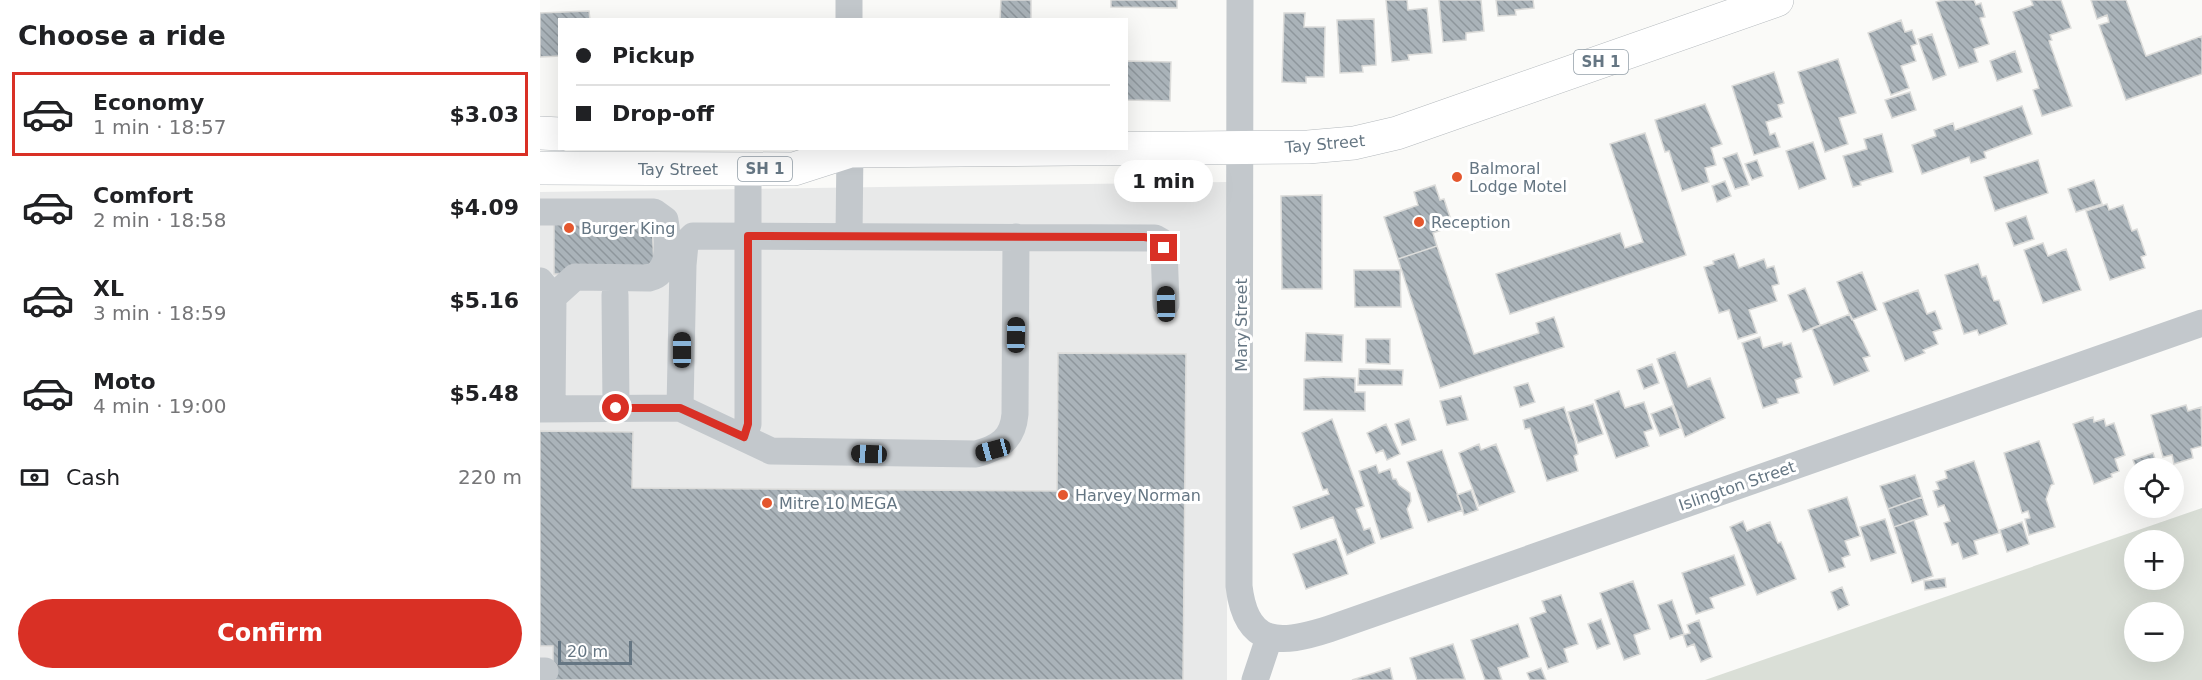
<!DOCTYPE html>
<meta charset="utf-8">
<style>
body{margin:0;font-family:"DejaVu Sans",sans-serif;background:#f6f6f6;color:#202124;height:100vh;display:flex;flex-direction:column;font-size:22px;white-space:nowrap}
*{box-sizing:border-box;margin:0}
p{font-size:20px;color:#757577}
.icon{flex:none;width:33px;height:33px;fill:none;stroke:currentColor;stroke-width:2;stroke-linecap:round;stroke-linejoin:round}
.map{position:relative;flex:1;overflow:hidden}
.drawer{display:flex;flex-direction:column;background:#fff;width:540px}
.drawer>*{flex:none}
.banner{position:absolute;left:18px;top:18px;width:570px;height:132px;border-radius:0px;box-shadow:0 6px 24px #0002;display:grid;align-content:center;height:132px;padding:0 18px;background:#fff}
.tools{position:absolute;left:1584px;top:458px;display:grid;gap:12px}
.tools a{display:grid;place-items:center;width:60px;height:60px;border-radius:50%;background:#fff;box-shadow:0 6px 24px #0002;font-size:30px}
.scale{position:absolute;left:18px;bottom:15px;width:74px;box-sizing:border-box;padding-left:6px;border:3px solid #657683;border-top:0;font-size:16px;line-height:21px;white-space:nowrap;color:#657683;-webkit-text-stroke:4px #fff;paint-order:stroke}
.end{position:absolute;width:27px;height:27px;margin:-14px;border:8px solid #d93025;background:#fff;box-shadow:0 0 0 3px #fff}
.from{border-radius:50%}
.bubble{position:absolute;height:42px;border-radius:21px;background:#fff;box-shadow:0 6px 24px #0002;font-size:20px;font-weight:600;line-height:42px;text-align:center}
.car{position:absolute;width:18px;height:36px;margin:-18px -9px;border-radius:8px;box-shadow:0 0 4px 2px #0007;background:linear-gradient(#222 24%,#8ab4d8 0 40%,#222 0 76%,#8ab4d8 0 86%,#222 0)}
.banner b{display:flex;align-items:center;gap:21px;height:57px;font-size:22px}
.banner b+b{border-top:2px solid #e0e0e0}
.banner i{width:15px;height:15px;background:#202124}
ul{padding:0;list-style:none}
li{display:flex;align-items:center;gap:18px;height:84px;margin:0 12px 9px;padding:0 6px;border:3px solid transparent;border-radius:0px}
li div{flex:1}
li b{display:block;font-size:22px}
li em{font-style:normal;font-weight:600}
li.current{border-color:#d93025}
li>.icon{width:54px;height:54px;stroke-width:1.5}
h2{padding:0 18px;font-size:27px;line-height:72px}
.pay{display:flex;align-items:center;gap:15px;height:66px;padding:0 18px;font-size:22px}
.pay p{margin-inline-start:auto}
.cta{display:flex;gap:12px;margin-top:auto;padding:12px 18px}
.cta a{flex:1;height:69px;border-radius:36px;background:#d93025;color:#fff;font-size:24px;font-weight:600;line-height:69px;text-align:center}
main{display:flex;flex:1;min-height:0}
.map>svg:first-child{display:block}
.built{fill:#e8e9e9}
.green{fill:#dadfd7;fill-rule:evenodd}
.building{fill:url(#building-back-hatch);stroke:#dcdcda;stroke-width:1.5}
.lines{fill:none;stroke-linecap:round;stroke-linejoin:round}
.highway-casing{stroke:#b4b9bd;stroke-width:34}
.minor{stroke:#c3c8cc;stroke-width:27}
.highway{stroke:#fff;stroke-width:33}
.route{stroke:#d93025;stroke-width:8}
.poi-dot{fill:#e4572e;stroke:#fff;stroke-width:2}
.labels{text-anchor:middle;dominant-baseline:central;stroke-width:6;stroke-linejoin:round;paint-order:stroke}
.shield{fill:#fff;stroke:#939fa8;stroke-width:1.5}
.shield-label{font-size:15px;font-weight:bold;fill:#657683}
.street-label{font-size:16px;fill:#657683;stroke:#fff}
.poi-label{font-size:16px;fill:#657683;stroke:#fff;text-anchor:start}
</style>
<main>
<section class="drawer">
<h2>Choose a ride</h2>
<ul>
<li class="current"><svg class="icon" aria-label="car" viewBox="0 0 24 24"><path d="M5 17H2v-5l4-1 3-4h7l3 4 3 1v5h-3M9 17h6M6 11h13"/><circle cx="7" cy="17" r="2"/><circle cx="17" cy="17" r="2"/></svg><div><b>Economy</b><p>1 min · 18:57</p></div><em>$3.03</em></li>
<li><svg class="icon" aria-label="car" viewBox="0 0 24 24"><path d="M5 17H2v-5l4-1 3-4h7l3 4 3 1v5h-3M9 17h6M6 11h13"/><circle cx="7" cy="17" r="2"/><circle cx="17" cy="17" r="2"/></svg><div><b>Comfort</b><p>2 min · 18:58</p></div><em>$4.09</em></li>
<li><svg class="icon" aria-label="car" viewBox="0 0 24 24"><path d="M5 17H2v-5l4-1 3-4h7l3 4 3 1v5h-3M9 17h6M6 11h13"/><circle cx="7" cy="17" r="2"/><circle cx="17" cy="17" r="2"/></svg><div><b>XL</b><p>3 min · 18:59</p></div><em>$5.16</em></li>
<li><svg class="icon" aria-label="car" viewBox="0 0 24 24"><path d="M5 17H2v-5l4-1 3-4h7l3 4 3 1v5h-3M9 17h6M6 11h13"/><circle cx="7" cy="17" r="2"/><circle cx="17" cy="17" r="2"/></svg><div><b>Moto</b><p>4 min · 19:00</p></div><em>$5.48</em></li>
</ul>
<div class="pay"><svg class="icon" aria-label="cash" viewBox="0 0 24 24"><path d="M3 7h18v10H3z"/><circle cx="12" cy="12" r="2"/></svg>Cash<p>220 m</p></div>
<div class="cta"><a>Confirm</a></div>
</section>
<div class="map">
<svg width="1662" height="680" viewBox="0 0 1662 680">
<defs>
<pattern id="building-back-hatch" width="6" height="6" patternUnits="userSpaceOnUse" patternTransform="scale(1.5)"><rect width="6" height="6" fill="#aab3b9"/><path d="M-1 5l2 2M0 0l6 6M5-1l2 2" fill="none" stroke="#8e969c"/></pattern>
</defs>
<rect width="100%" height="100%" fill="#fafaf8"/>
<path class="built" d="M687,182V680H0V192Z"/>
<path class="green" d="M1662,508V680H1165ZM1594,540H1634V579H1594ZM1594,612H1634V651H1594Z"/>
<path class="building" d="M461,0H491V20H460Z
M571,0H637V8L571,7Z
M846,0H867L868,10L887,8L892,53L868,55L869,60L852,62Z
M899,0H941L944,31L926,33V40L903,42Z
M956,0H993L994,8L975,10L976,15L958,16Z
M1404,0H1434L1436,5L1441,3L1445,17L1440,18L1449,44L1434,49L1438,62L1419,68L1396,2Z
M1491,0H1521L1531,28L1510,35L1512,40L1509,41L1532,106L1502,116L1493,90L1499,88L1473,12L1493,5Z
M1551,0H1586L1606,56L1662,36V74L1586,100L1559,25L1569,22L1567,15L1557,19Z
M49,11L50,20H20V56L0,57V13Z
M744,13H765L764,27H785L784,77H766V83L742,82Z
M834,19L836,65L822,66L823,72L800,73L797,20Z
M1361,20L1365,32L1372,30L1377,44L1371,46L1376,61L1361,66L1369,88L1351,95L1328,33Z
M1392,34L1406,75L1393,80L1378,39Z
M1475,51L1482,72L1457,81L1450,61Z
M1298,59L1316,113L1299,118L1308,144L1285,152L1258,72Z
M586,61L631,62L630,101L586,100Z
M1234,72L1244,103L1238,105L1242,117L1226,122L1230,135L1235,133L1240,147L1214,155L1192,86Z
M1370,92L1376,110L1352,118L1345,100Z
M1165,104L1182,144L1171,148L1176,165L1165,168L1169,182L1142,191L1129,151L1125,152L1115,120Z
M1482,106L1492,134L1444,152L1446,158L1431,163L1429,157L1382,174L1372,145L1396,136L1394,130L1413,123L1415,130Z
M1105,133L1146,255L970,314L956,274L1080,233L1085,248L1103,242L1070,144Z
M1342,134L1353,172L1320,182L1321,185L1313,187L1303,156L1327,149L1324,139Z
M1273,142L1286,179L1259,189L1246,151Z
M1197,153L1209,185L1195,189L1183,158Z
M1217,160L1223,176L1212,180L1205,164Z
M1498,160L1508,193L1455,211L1444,177Z
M1554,180L1562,204L1536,212L1528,189Z
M1185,181L1191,196L1177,202L1172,186Z
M895,185L900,200L904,199L913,226L893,233L897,246L858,259L844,217L878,205L874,192Z
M782,195V289H742L741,196Z
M1567,204L1569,210L1583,205L1592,231L1597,229L1606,255L1601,257L1605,268L1570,280L1546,211Z
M1486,216L1494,239L1474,246L1466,223Z
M14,217L112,222L114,264L53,274H14Z
M1503,243L1508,256L1526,249L1541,290L1503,303L1484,250Z
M897,246L934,354L999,333L996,323L1014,317L1024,347L900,388L858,259Z
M1194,254L1199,268L1224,259L1227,268L1234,266L1239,284L1232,286L1237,301L1209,310L1217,333L1198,339L1189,310L1179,313L1164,267L1174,264L1173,261Z
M1438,264L1442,277L1446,276L1454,301L1459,300L1467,324L1439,335L1437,330L1424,334L1405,275Z
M814,270H860L861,307H815Z
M1322,272L1337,310L1312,320L1297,282Z
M1265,288L1280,325L1263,332L1248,295Z
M1378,290L1387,314L1395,311L1402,329L1393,332L1398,344L1383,350L1385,353L1365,361L1343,303Z
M1310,314L1330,356L1323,358L1329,371L1294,385L1272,329Z
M766,333L803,335L802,362L765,361Z
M1220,337L1223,348L1242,342L1243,346L1251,343L1262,377L1255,380L1259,393L1237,399L1238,403L1223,408L1202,343Z
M826,339H850V364L826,363Z
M1135,352L1148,387L1170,378L1185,418L1145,437L1117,359Z
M518,353L646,354L643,680H0L13,678V646H0V431L93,432L92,488L517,491Z
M1112,364L1119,383L1104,389L1097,370Z
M819,369L863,370L862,385H818Z
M783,377L815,378V392H825V411L764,410V379Z
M988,383L995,402L980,407L974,387Z
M1079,391L1085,408L1104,402L1113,429L1104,432L1109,446L1076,458L1055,400Z
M921,396L928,420L907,425L900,401Z
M1053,404L1063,434L1038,443L1028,412Z
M1646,405L1648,411L1661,407L1662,446L1651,449L1653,458L1634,464L1632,455L1623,457L1611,415Z
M1132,406L1140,428L1120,436L1111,414Z
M1024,407L1035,441L1038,454L1034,456L1038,471L1007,481L990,428L985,429L983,420Z
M1553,417L1554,422L1564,419L1566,426L1574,423L1585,455L1575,459L1579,471L1571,474L1572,477L1554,484L1533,424Z
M792,419L824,506L816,509L824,530L830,528L835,543L807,555L793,517L761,529L753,507L789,494L787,489L783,490L762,433Z
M869,419L876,440L862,445L855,424Z
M846,424L860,454L847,460L843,450L836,453L827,433Z
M1499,441L1514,484L1511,485L1506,499L1515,527L1489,535L1485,519L1490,518L1488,511L1482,513L1464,453Z
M939,444L941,450L956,444L975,492L939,506L919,453Z
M902,450L923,510L888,522L867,462Z
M1613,453L1618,468H1596L1593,460Z
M1434,461L1459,533L1434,541L1438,554L1423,559L1418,543L1412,545L1404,523L1410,521L1404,505L1398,507L1393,491L1399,489L1396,482L1407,478L1405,471Z
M836,465L839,473L850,469L853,479H856L859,485L870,493L871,501L867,509L873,528L841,539L819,471Z
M1375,475L1382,497L1348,509L1340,486Z
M931,490L938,510L924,515L917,495Z
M1307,497L1320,536L1305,541L1310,555L1302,558L1305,567L1289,572L1268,510Z
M1382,497L1388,515L1354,527L1348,509Z
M1345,519L1356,553L1331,561L1320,527Z
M1374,520L1393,576L1372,583L1354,527Z
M1203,521L1207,531L1230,522L1238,543L1241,542L1256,579L1217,595L1190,527Z
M1482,522L1489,544L1467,552L1460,530Z
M796,539L808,574L766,589L753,554Z
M1194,555L1205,585L1170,598L1174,608L1156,614L1142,573Z
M1405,578L1406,587L1385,590L1384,581Z
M1093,581L1110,629L1094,635L1100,654L1084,660L1060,593Z
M1302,587L1309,605L1298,610L1291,592Z
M1021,595L1038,644L1024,649L1028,662L1008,669L990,618L1006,612L1002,601Z
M1132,600L1144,634L1130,639L1118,605Z
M1061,619L1070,644L1057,649L1048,624Z
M1159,620L1172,657L1161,662L1154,644L1147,647L1143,635L1150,633L1147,625Z
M978,624L989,657L958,668L962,680H945L931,640Z
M913,644L925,679L877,680L870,658Z
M850,668L853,680H812Z
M1001,668L1006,680H990L987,673Z"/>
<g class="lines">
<defs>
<path id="highway" d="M0,133L20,134
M301,148L310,151L768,147L814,143L857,133L1237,0
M0,168L254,169L310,151"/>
</defs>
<use href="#highway" class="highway-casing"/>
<path class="minor" d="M309,0V20
M700,0L699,586C706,647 740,645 789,629L1662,323
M0,212H114L125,220C128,239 132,273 109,278L35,277L13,297
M309,236L310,148
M0,281L13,297L12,409
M75,295L76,408
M140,408L143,265L145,244L153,236L615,238L622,242L624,248L626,304
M0,409L140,408L231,451L436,454C459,448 473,439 475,414L476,237
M204,437L208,424V169
M0,671H5
M715,680L729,638"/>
<use href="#highway" class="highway"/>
</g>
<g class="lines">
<path class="route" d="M76,408H140L204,437L208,424V236L604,237C614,238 620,238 624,248"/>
</g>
<g class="poi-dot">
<circle cx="917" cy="177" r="6"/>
<circle cx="879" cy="222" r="6"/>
<circle cx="29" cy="228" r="6"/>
<circle cx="523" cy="495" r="6"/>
<circle cx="227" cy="503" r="6"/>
</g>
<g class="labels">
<g class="shield">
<rect x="1034" y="50" width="54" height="24" rx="4.5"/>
<rect x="198" y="157" width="54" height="24" rx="4.5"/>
</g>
<g class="shield-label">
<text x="1061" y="62">SH 1</text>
<text x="225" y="169">SH 1</text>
</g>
<g class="street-label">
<text transform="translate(785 144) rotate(-5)">Tay Street</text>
<text x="138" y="169">Tay Street</text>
<text transform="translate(701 325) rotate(-90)">Mary Street</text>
<text transform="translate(1197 486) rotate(-19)">Islington Street</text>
</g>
<g class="poi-label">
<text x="929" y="168">Balmoral<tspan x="929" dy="18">Lodge Motel</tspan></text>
<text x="891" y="222">Reception</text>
<text x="41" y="228">Burger King</text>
<text x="535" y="495">Harvey Norman</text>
<text x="239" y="503">Mitre 10 MEGA</text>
</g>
</g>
</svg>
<div class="tools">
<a><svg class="icon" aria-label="locate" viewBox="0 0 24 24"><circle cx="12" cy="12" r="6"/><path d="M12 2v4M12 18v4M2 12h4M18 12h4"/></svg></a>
<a>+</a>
<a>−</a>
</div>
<div class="scale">20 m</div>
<i class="end from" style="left:76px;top:408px"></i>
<i class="end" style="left:624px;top:248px"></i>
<div class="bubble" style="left:574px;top:160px;width:99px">1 min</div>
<i class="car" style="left:626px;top:304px;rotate:359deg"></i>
<i class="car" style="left:476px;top:335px;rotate:1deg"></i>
<i class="car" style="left:142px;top:350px;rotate:0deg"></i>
<i class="car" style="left:453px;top:450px;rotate:255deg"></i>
<i class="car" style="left:329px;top:454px;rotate:272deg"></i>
<div class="banner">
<b><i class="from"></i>Pickup</b>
<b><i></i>Drop-off</b>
</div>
</div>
</main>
